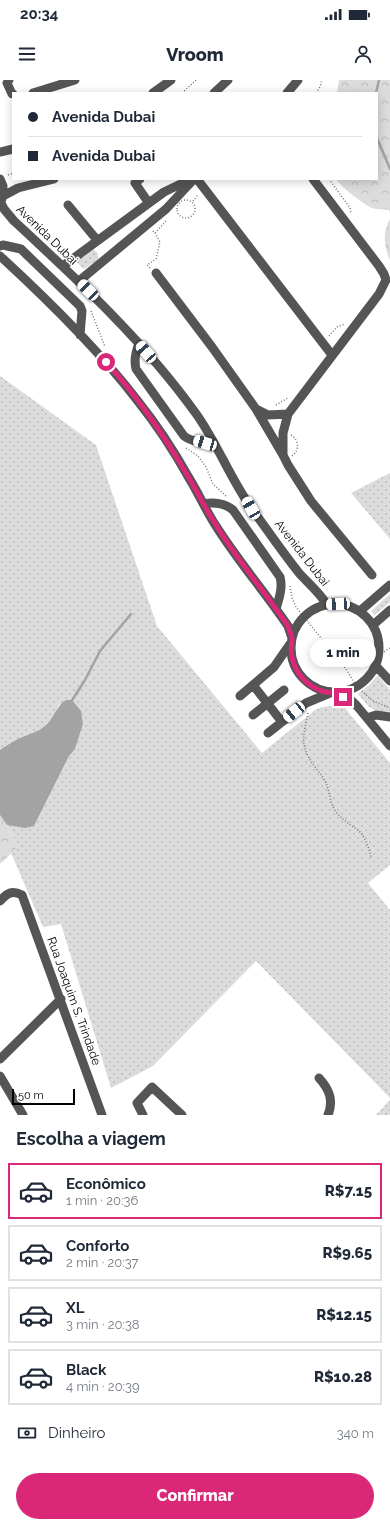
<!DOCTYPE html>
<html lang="pt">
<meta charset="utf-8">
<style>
body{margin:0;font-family:Raleway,sans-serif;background:#f6f6f7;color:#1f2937;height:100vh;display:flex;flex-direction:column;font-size:15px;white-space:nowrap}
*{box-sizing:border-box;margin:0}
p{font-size:13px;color:#747a83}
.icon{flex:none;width:22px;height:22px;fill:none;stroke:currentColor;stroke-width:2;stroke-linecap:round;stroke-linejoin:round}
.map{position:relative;height:1035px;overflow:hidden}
.panel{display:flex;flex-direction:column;background:#fff;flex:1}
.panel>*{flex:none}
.guide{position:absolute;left:12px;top:12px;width:366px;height:88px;border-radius:0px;box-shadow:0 2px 10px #0003;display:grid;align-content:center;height:88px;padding:0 16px;background:#fff}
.scale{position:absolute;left:12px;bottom:10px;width:63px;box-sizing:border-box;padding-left:4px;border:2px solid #000;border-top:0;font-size:11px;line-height:14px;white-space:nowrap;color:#000;-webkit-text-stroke:3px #fff;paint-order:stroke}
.end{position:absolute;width:18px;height:18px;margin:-9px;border:5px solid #db2777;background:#fff;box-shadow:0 0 0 2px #fff}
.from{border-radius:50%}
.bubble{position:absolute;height:28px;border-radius:14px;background:#fff;box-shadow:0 2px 10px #0003;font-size:13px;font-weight:800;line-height:28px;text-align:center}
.car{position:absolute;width:12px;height:24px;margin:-12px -6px;border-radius:5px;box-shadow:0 0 3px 1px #0007;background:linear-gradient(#fff 24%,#345 0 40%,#fff 0 76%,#345 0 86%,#fff 0)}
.guide b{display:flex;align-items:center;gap:14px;height:38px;font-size:15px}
.guide b+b{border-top:1px solid #e0e1e3}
.guide i{width:10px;height:10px;background:#1f2937}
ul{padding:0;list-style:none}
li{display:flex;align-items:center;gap:12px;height:56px;margin:0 8px 6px;padding:0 8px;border:2px solid #e0e1e3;border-radius:0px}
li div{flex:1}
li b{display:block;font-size:15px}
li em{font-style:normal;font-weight:800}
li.on{border-color:#db2777}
li>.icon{width:36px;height:36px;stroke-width:1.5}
h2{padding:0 16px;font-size:18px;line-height:48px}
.pay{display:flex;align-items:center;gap:10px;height:44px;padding:0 16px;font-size:15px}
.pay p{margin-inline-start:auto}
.cta{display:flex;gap:8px;margin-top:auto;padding:8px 16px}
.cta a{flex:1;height:46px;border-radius:24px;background:#db2777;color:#fff;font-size:16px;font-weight:800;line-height:46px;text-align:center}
.status{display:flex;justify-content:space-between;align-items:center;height:28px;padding:0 20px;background:#fff;direction:ltr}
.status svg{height:11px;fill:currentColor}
header{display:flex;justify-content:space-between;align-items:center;height:52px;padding:0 16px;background:#fff;font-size:18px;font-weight:800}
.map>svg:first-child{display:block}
.grass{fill:url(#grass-dots)}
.forest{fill:url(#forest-crowns)}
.water{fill:#a3a3a3}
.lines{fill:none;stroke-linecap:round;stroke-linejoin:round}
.stream{stroke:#a3a3a3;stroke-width:2.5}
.path{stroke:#777;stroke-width:1.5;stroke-dasharray:1 2;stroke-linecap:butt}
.minor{stroke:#555;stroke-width:9}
.route{stroke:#db2777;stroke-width:5}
.labels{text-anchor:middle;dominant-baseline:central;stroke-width:3;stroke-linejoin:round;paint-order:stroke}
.street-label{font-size:12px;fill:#000;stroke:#fff}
</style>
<div class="status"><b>20:34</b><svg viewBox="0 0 49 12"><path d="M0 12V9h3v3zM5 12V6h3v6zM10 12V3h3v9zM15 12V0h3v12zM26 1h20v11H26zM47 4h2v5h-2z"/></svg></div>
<header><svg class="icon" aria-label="menu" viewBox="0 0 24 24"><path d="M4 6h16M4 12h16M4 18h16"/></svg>Vroom<svg class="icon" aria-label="person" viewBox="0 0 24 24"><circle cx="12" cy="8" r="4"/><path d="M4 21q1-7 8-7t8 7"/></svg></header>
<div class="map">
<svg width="390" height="1035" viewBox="0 0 390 1035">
<defs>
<pattern id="grass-dots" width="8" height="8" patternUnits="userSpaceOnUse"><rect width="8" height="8" fill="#dcdcdc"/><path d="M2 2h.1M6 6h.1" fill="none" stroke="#bbb" stroke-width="1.8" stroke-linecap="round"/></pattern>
<pattern id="forest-crowns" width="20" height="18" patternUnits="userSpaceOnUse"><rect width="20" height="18" fill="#dcdcdc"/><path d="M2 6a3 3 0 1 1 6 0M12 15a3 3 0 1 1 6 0" fill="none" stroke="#bbb"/></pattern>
</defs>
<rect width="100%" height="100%" fill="#fff"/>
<path class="grass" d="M93,169L98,173V180L84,189L76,182Z
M0,296L96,365L157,546L262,673L315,630C325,625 334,626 345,628L390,683V785L368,803L390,830V1018L256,881L153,986L111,1008L61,844L43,847L11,773L18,767L7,745L15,746H34L69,676L75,669L83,644L59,624L52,639L46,646L32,654L16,660L0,670Z
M390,393V459L351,413Z
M390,514V522L375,535L371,531Z
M378,595L390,610V633C370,631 370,628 358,614L369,605Z
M390,1020V1035H376Z"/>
<path class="forest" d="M339,0H390V134L389,130C384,129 377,130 372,128C362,123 342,108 336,99H377V13H337Z
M390,139V180C384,165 382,154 390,139Z
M0,735L7,745L18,767L0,784Z"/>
<path class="water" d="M66,620H72L81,631L83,644L75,669L69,676L34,746L25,748L7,745L0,735V670C5,666 11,663 16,660C26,655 36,653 45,646C54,639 55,627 66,620Z"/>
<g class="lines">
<path class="stream" d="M376,13L379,0
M377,58L390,89
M71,622L85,600L100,571L131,534"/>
<path class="path" d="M182,13L196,0
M316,13L320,7L322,0
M8,95L13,93
M329,99L350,128L351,134
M177 129a9 9 0 1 1 18 0a9 9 0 1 1-18 0Z
M193,121L198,115
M153,151L155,153L166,141
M150,188L147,185L156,179L160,162L155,153
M91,231L105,267
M329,256L337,247L345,244
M276,325L288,318
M291,355C299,360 300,370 292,376
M186,368L198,376L206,387L213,404L226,416
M290,506L292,518L296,527L346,589L357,607L373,621L390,628
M379,575L390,568
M308,633C304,654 299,663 312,683C317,690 323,696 326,703C330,713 330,724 336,732C343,741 352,745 360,752C366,759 369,768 371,777"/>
<path class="minor" d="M9,0L7,3L12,14H13
M33,13L75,0
M153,13L171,0
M214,13L228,0
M287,13L298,0
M0,72L13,69
M0,99L3,106L2,119
M140,99L135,103L148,122
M197,99L332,275
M3,116L18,108L54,99
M1,123L4,129L14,141C80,202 145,262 197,335C218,365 231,400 252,429C268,451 283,473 299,493C308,503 321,514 327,525
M68,125L97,160
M0,166L3,165L21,169L24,172L80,226L82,231L80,255
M0,176C49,221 97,268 137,320C157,345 174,371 189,398C199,414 206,431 216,446C238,481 265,512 288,546L292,558
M63,186L164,112L191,99
M156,193L212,267L256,329L268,335L288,334L283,353V375L288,385L311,421L372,495
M79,201L166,129L193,100
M139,264C136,271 134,281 136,289L184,356C192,362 204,363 213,361
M256,329L283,375
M288,334L379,214L386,200L384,194L379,186L313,99
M204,424C213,422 225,423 233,430L280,497C283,507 279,519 276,529
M291 568a44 44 0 1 1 88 0a44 44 0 1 1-88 0Z
M360,531L390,505
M373,545L390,530
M376,586L390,601
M253,605L282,642
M335,613L352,621L357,626L390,666
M240,616L274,587L290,564
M253,635L284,610
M367,638L376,635L390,637
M268,653L306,623L330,613
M0,821C7,813 12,810 22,815L102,1035
M0,979L61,919
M0,996L23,1035
M319,998C329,1009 334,1020 328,1035
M143,1035L137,1023L152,1007L182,1035"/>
</g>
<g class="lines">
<path class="route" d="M106,282C138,317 165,357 189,398C198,413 206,430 216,445C238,481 265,512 288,546C289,550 292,555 292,559C292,565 290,571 292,577C295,593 307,606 322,611C330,613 336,613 343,617"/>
</g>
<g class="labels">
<g class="street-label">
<text transform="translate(47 155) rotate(44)">Avenida Dubai</text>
<text transform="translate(302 473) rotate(52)">Avenida Dubai</text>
<text transform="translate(74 921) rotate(70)">Rua Joaquim S. Trindade</text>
</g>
</g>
</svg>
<div class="scale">50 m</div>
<i class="end from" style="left:106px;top:282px"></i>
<i class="end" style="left:343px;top:617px"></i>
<div class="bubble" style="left:310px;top:559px;width:66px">1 min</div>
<i class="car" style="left:88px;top:210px;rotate:315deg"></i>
<i class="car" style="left:146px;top:272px;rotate:319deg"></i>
<i class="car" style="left:205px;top:363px;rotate:286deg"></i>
<i class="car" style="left:251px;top:428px;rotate:330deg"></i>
<i class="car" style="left:338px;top:524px;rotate:267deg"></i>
<i class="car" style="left:294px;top:632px;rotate:231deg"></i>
<div class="guide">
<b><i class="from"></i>Avenida Dubai</b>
<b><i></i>Avenida Dubai</b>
</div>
</div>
<section class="panel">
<h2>Escolha a viagem</h2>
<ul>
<li class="on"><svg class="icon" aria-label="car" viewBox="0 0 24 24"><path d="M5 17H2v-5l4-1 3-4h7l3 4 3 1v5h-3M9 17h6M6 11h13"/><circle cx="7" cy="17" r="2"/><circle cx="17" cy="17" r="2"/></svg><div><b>Econômico</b><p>1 min · 20:36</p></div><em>R$7.15</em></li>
<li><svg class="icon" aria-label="car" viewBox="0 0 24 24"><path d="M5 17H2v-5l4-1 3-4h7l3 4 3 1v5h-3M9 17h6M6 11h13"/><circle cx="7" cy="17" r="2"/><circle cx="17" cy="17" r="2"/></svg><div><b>Conforto</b><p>2 min · 20:37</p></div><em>R$9.65</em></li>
<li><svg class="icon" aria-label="car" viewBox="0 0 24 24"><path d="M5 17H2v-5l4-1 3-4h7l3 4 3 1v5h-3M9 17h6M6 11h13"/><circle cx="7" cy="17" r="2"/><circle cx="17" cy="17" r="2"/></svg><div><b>XL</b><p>3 min · 20:38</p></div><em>R$12.15</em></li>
<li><svg class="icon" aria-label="car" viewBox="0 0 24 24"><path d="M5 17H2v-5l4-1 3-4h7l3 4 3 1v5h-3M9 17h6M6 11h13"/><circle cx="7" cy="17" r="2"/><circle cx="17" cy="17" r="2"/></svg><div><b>Black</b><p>4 min · 20:39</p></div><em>R$10.28</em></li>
</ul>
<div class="pay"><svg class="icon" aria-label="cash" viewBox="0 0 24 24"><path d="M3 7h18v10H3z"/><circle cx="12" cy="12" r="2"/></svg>Dinheiro<p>340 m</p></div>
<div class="cta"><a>Confirmar</a></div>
</section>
